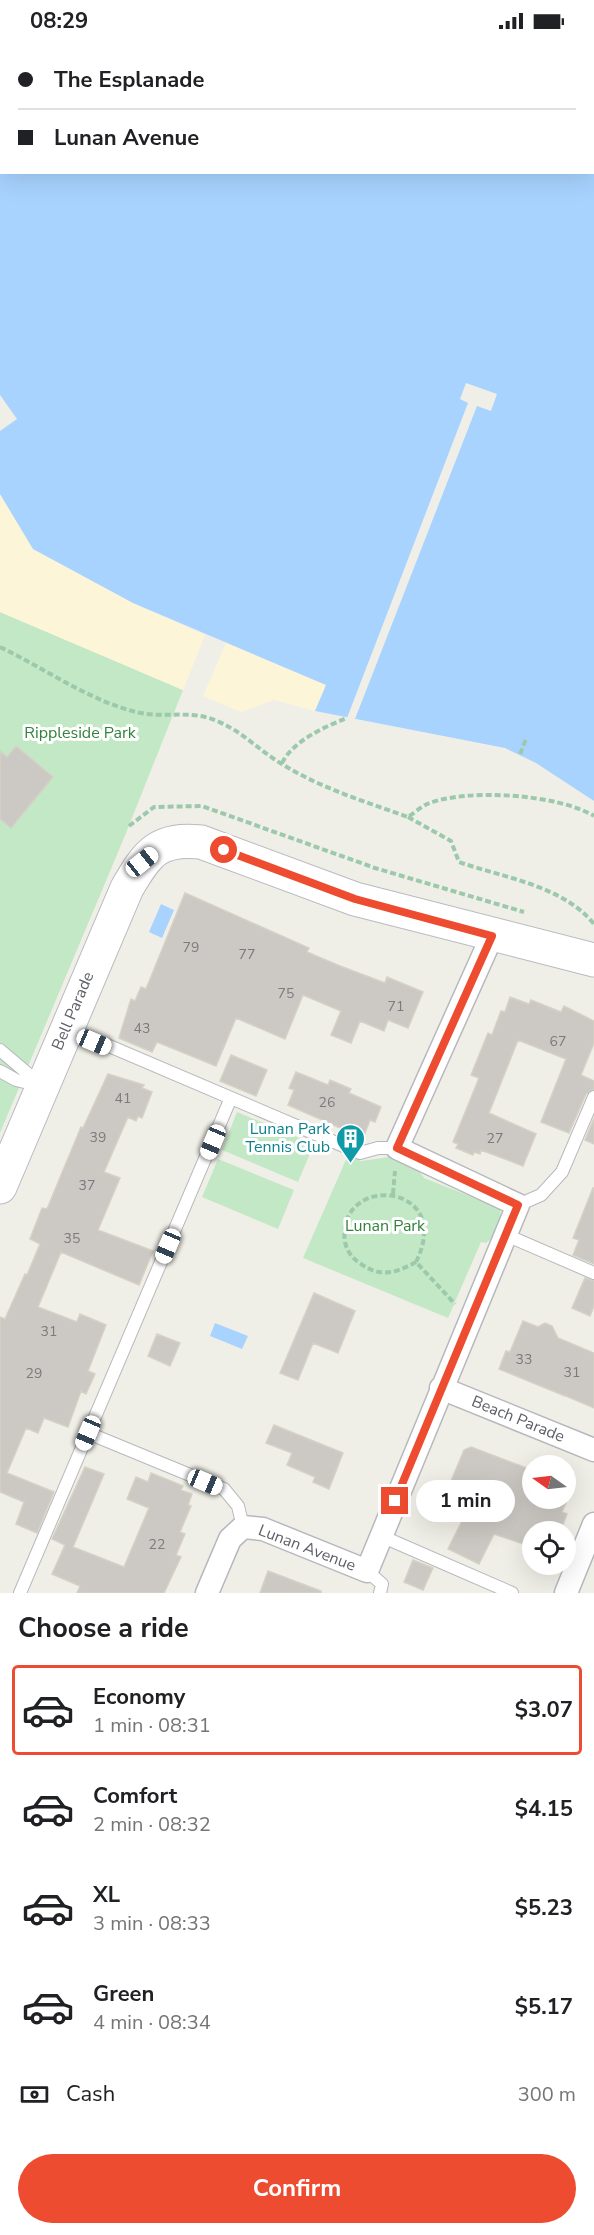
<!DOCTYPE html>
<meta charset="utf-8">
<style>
body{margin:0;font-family:"Nunito Sans",sans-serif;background:#f2f2f2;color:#202124;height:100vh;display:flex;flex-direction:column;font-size:22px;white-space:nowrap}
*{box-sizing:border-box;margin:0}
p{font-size:20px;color:#757577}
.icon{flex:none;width:33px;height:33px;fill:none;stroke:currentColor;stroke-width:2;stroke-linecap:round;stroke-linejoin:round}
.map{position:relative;height:1551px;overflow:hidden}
.details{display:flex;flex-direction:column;background:#fff;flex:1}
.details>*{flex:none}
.guide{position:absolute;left:0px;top:0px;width:594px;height:132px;box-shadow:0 6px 24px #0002;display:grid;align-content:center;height:132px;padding:0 18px;background:#fff}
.needle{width:39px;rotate:284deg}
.tools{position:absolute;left:522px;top:1413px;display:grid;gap:12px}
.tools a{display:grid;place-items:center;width:54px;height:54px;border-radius:50%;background:#fff;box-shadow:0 6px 24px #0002;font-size:30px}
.end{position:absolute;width:27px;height:27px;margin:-14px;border:8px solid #ed4c30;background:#fff;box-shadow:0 0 0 3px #fff}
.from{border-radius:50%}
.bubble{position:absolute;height:42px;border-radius:21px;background:#fff;box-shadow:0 6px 24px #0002;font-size:20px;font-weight:700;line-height:42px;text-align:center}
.car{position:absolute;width:18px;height:36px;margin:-18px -9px;border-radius:8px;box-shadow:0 0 4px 2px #0007;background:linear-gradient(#fff 24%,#345 0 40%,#fff 0 76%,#345 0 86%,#fff 0)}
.guide b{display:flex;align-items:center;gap:21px;height:57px;font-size:22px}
.guide b+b{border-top:2px solid #e0e0e0}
.guide i{width:15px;height:15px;background:#202124}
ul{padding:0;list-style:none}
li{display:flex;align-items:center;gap:18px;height:90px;margin:0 12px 9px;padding:0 6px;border:3px solid transparent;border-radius:6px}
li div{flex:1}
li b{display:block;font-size:22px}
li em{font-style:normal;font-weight:700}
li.on{border-color:#ed4c30}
li>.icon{width:54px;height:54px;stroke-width:1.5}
h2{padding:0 18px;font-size:27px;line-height:72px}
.pay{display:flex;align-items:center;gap:15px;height:66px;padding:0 18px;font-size:22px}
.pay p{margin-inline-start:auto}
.primary-button{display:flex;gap:12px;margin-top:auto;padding:12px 18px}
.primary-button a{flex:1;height:69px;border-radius:36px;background:#ed4c30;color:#fff;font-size:24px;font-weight:700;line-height:69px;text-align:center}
.status{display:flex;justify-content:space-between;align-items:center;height:42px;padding:0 30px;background:#fff;direction:ltr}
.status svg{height:16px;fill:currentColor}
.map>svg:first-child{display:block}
.green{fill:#c3e8c5}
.sand{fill:#fcf5d7}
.water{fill:#a8d3ff;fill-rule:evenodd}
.pier{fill:#f0efe7}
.building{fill:#ccc9c4;stroke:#d5d1c5;stroke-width:1.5}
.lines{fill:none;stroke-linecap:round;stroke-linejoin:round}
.lane-casing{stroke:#b7b8bd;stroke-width:14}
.street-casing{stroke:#b7b8bd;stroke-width:25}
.secondary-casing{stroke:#b8bac0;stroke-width:35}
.path{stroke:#9cc9ac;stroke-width:4;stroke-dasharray:6 3;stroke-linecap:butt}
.lane{stroke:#fff;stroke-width:12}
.street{stroke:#fff;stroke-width:22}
.secondary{stroke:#fff;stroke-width:33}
.route{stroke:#ed4c30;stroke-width:8}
.labels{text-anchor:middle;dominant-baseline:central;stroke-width:6;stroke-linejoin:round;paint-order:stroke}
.number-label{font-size:14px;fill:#7a7b7e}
.park-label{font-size:16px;fill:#32823b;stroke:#fff}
.street-label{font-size:16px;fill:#5e6167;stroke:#fff}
.culture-label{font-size:16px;fill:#0d838f;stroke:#fff;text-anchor:end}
</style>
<div class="status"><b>08:29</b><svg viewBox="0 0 49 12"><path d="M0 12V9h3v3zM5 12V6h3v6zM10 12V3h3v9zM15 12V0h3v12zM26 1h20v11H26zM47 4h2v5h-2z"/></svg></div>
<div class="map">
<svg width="594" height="1551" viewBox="0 0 594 1551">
<rect width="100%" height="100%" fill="#f0efe7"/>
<path class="green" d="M0,570L183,648L124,796L0,1091Z
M237,1070L314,1102L298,1140L222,1108Z
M348,1113L361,1119L396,1114L413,1121L424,1136L500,1166C502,1179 497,1194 486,1201L481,1200L448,1276L303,1216Z
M218,1117L294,1148L278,1187L202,1155Z"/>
<path class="sand" d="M0,452L33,507L133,561L205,593L183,648L0,570Z
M226,601L327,643L315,669L274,658L241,670L203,654Z"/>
<path class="water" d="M0,0H594V759L536,721L505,706L315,669L326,643L133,561L33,507L0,452V389L17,377L0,353ZM2,2H592V130H2Z
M161,862L174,868L162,896L149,890Z
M215,1281L248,1294L242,1307L210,1294Z"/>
<path class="pier" d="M466,341L497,352L491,369L477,364L355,677L347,676L468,361L460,357Z"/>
<path class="building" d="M16,704L53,735L11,786L0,777V709L7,715Z
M185,851L309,906L307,910L340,924L385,941L387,935L423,950L408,986L388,978L384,989L360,979L351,1001L331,993L341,969L303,953L285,997L236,976L216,1024L157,1000L152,1010L119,996L131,957L135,959L141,945L146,947Z
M510,955L529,962L531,958L561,970L564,964L594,979V1001L581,1033L594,1039V1047L586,1052L569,1091L541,1080L566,1017L518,998L489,1071L536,1092L523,1124L481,1108L480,1112L474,1110L473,1113L456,1106L458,1102L453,1100L479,1036L471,1033L488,991L492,993L501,969L505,970Z
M231,1013L267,1028L256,1054L220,1039Z
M296,1030L328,1043L330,1038L351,1047L349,1051L381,1065L375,1080L370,1078L363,1096L288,1063L294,1048L289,1046Z
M108,1032L144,1043L142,1046L152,1050L142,1076L138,1074L136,1079L128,1075L104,1130L120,1136L98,1188L153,1209L139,1243L61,1210L38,1265L77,1280L80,1272L106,1283L88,1329L95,1332L86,1352L81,1349L68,1385L44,1376L38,1391L26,1386L7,1431L54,1450L37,1491L16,1482L24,1460L0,1450V1275L5,1277L25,1232L27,1233L40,1202L30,1197L42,1166L47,1167L81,1085L83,1086Z
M594,1076V1102L585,1098Z
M593,1146H594V1222L573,1213L579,1198L573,1196Z
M585,1236L594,1239V1264L590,1274L572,1266Z
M314,1251L355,1269L338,1311L313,1301L298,1338L280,1331Z
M523,1279L538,1285L545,1281L552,1284L558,1296L594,1311V1366L566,1354V1352L565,1354L499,1327L506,1309L510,1310Z
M157,1292L180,1301L170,1324L148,1314Z
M274,1383L343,1411L329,1447L313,1440L315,1435L287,1423L292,1411L266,1401Z
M471,1405L532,1428V1456H568L562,1470L567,1472L560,1490H532V1505L494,1492L479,1522L448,1507L465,1473L453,1468L461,1448L449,1444L464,1408Z
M85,1425L104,1432L73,1505L124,1525L149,1466L127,1457L136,1435L148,1440L151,1431L183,1444L181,1448L192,1452L188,1463L191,1464L180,1490L185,1492L176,1513L181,1515L164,1551H77L80,1544L52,1532L65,1503L52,1497Z
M413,1518L433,1526L423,1548L404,1540Z
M268,1529L321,1549V1551H260Z"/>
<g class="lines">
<defs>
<path id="lane" d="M67,986L360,1111L378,1106H397
M0,1008L40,1042
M0,1029L16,1038L41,1044
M518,1163L541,1153L562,1130L594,1055
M506,1193L594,1231
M88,1391L224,1447L238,1464L243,1485
M381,1494L512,1551
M367,1529L382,1542L380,1551
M20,1551L230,1058"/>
<path id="street" d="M441,1346L594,1408
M207,1551L230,1497L243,1485L263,1487L367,1529L518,1163L397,1106L492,894
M566,1551L594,1482"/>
<path id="secondary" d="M0,1145L127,846C148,810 158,796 201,800L355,857L594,918"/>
</defs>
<use href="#lane" class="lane-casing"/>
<use href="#street" class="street-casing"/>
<use href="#secondary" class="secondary-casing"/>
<path class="path" d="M0,605C44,626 88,658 136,670C164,677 190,667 217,679C239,688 255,704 274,717C314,744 363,759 408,775C414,771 421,765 427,762C466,746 558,752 594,774
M520,712L526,697
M282,721C293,699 324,685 347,676
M408,775L451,799L459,820C504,836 562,843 594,882
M129,784L154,765L202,764L375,826L524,870
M393,1152L395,1129
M416,1220C396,1231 381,1236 361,1222C353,1217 347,1210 345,1200C335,1131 456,1139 416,1220L455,1262"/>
<use href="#lane" class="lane"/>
<use href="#street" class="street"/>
<use href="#secondary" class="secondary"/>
</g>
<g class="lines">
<path class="route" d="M224,808L355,857L492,894L397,1106L518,1163L395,1459"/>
</g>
<defs>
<symbol id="building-pin" viewBox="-11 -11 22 30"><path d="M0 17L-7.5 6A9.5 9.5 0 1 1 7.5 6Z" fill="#0f9aa8" stroke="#fff"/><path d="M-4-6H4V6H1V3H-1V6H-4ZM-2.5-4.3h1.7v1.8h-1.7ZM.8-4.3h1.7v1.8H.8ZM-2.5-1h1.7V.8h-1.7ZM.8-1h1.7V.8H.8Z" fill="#fff"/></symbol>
</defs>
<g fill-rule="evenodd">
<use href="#building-pin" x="334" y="1080" width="33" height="45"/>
</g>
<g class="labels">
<g class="number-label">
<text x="191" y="905">79</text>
<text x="247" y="912">77</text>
<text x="286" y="951">75</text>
<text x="396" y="964">71</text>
<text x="142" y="986">43</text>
<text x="558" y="999">67</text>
<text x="123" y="1056">41</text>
<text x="327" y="1060">26</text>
<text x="98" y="1095">39</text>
<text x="495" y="1096">27</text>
<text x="87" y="1143">37</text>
<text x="72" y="1196">35</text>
<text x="49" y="1289">31</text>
<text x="524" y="1317">33</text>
<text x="572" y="1330">31</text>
<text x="34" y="1331">29</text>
<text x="157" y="1502">22</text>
</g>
<g class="park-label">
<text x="80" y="691">Rippleside Park</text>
<text x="385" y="1184">Lunan Park</text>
</g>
<g class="street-label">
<text transform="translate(73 969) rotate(-67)">Bell Parade</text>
<text transform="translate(518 1377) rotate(22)">Beach Parade</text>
<text transform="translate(307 1506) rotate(21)">Lunan Avenue</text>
</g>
<g class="culture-label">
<text x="330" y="1087">Lunan Park<tspan x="330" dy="18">Tennis Club</tspan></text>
</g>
</g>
</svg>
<div class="tools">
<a><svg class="needle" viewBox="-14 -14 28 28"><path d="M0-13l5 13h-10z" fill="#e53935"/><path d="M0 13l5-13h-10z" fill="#757577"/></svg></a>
<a><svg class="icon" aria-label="locate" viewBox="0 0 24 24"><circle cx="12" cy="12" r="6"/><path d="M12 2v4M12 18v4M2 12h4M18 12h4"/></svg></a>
</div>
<i class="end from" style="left:224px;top:808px"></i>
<i class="end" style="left:395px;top:1459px"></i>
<div class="bubble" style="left:416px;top:1438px;width:99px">1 min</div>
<i class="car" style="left:142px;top:820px;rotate:51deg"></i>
<i class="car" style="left:94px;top:1000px;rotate:113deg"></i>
<i class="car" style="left:213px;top:1100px;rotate:203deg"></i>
<i class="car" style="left:168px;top:1204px;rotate:203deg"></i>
<i class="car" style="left:88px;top:1391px;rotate:203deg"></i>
<i class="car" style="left:205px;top:1440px;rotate:113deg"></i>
<div class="guide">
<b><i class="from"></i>The Esplanade</b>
<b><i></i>Lunan Avenue</b>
</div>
</div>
<section class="details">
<h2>Choose a ride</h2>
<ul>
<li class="on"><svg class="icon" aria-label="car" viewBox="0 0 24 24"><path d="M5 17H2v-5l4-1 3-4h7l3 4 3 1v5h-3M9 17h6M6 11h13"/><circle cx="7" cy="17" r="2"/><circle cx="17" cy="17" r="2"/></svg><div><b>Economy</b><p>1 min · 08:31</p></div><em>$3.07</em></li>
<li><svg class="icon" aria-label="car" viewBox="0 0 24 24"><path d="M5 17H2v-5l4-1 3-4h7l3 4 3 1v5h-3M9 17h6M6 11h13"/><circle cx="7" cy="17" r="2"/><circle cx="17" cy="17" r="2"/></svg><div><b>Comfort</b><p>2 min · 08:32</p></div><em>$4.15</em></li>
<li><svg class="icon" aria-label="car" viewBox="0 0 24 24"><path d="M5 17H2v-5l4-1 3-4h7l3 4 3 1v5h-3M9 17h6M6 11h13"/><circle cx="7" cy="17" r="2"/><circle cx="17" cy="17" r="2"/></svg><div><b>XL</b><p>3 min · 08:33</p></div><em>$5.23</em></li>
<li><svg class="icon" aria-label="car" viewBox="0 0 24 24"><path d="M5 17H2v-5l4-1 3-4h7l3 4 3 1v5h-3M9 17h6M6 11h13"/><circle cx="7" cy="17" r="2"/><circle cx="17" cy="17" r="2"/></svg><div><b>Green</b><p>4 min · 08:34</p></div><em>$5.17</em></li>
</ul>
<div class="pay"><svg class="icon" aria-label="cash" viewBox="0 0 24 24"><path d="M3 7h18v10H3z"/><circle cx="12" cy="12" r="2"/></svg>Cash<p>300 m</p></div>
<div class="primary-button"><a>Confirm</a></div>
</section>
